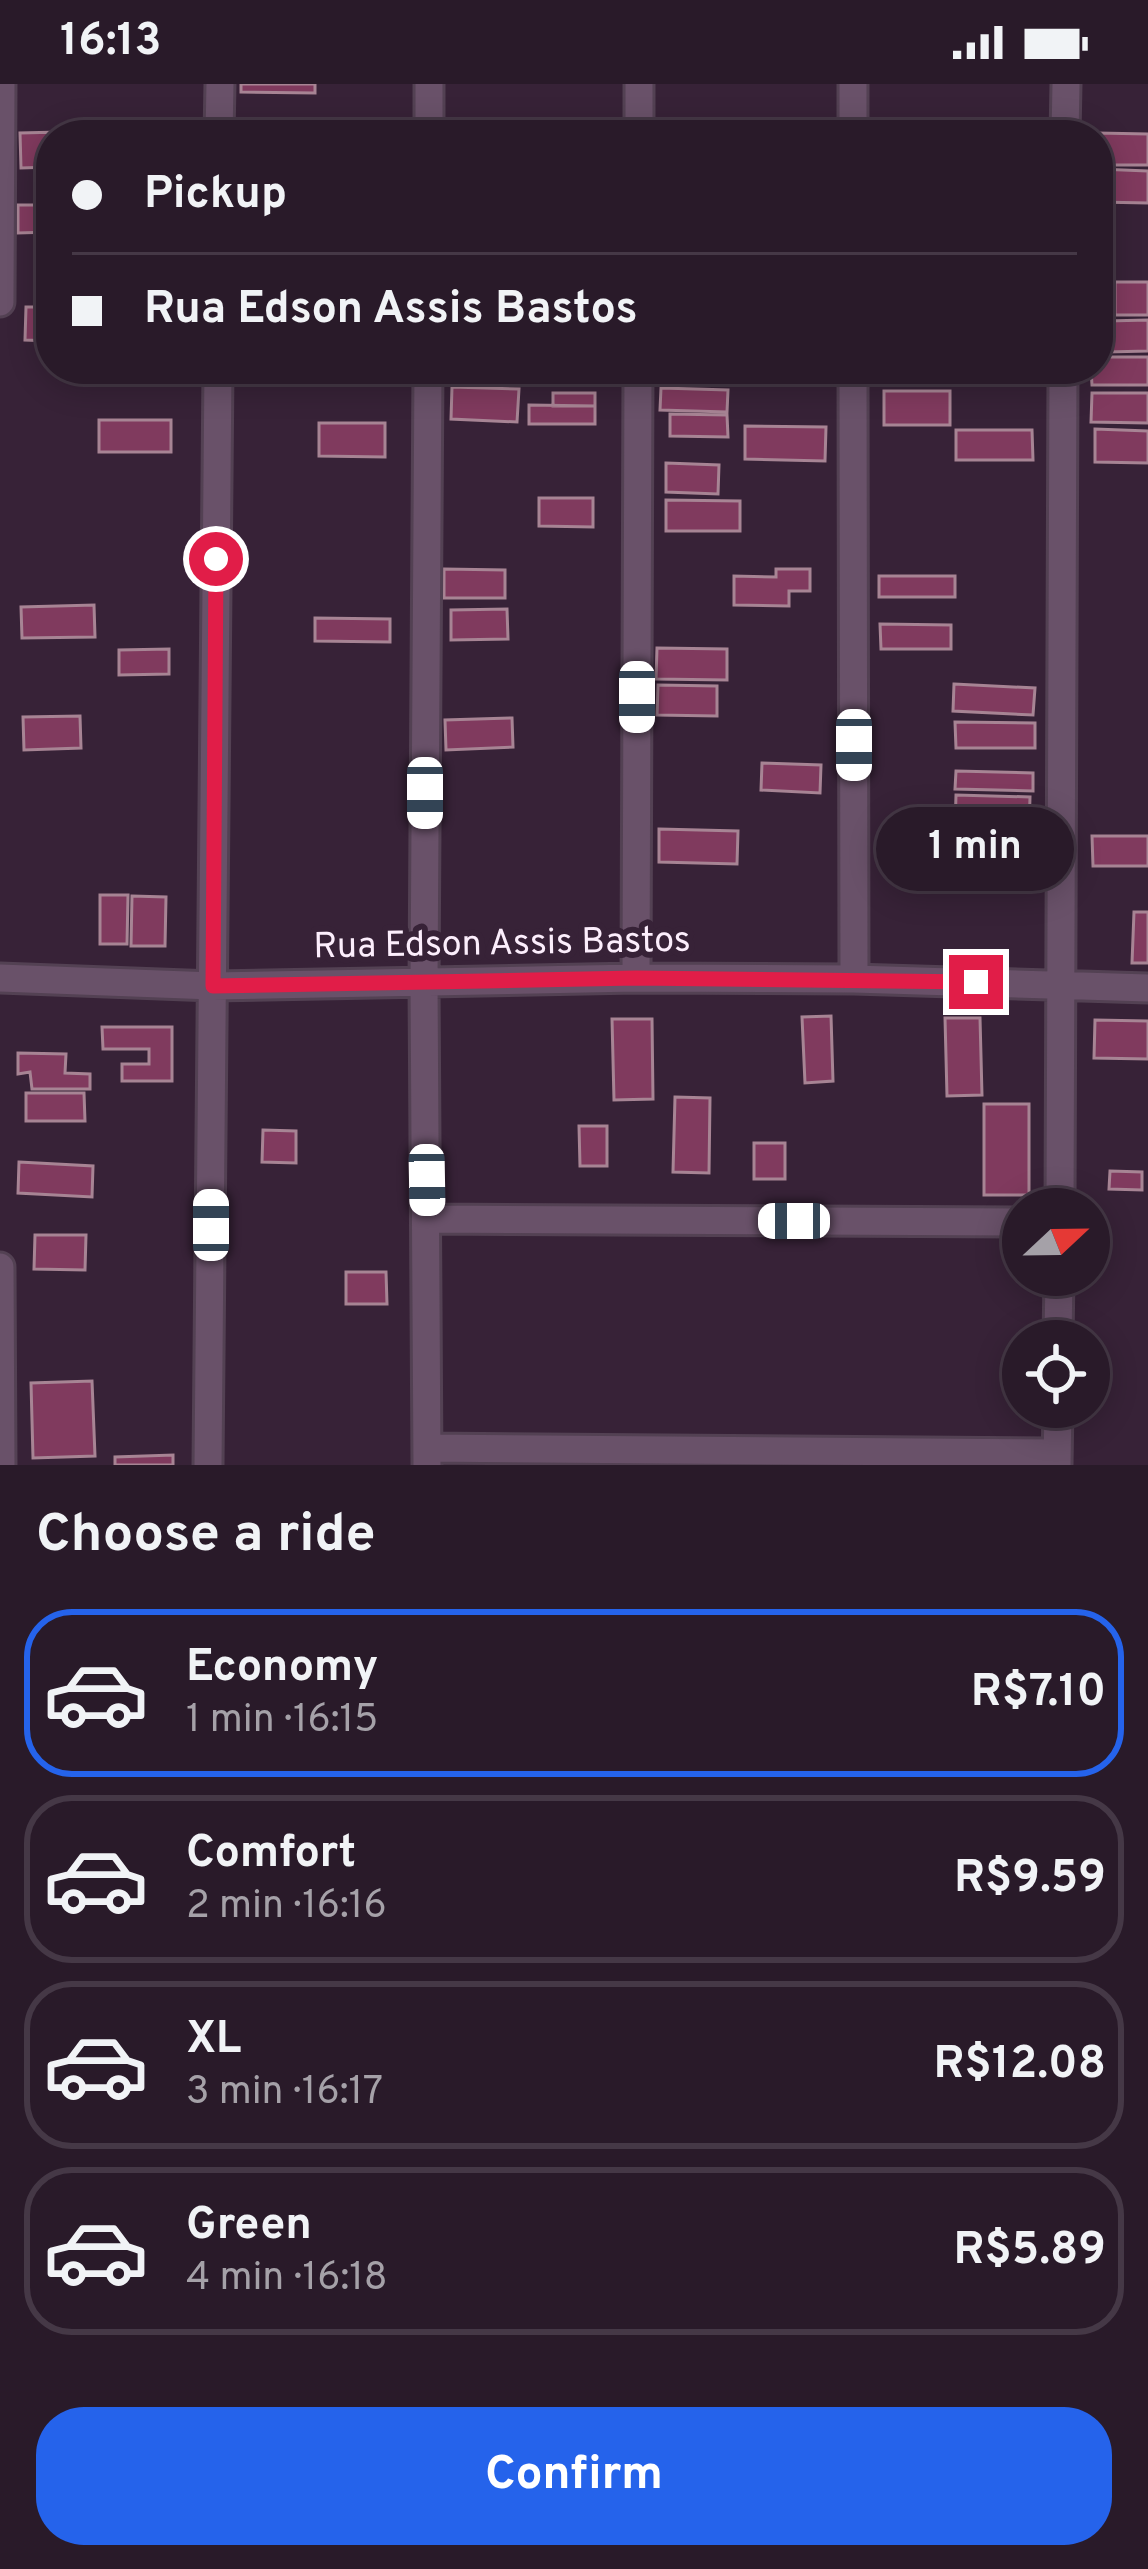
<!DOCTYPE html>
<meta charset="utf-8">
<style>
body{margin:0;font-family:Overpass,sans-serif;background:#352735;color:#f1f3f6;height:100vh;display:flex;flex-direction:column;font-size:45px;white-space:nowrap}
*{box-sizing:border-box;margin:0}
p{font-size:39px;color:#a5a1a8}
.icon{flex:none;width:66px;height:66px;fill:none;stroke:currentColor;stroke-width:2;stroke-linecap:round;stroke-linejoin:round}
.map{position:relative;height:1381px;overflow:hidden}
.panel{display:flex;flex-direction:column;background:#291a29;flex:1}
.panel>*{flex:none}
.top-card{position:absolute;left:36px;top:36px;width:1077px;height:264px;border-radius:48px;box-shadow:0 6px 30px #0003,0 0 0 3px #453846;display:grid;align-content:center;height:264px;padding:0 36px;background:#291a29}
.needle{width:78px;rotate:68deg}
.tools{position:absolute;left:1002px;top:1104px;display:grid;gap:24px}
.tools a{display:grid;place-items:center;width:108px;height:108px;border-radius:50%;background:#291a29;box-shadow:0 6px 30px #0003,0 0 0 3px #453846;font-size:60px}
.end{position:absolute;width:54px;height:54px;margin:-27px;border:15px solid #e11d48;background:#fff;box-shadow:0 0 0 6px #fff}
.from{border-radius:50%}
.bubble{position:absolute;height:84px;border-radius:42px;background:#291a29;box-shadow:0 6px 30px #0003,0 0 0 3px #453846;font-size:39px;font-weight:700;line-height:84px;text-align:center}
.car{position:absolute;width:36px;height:72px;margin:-36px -18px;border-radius:15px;box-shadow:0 0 9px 3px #0007;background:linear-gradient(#fff 24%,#345 0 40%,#fff 0 76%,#345 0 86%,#fff 0)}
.top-card b{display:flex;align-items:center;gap:42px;height:114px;font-size:45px}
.top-card b+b{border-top:3px solid #453846}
.top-card i{width:30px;height:30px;background:#f1f3f6}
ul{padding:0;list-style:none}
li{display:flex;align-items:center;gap:36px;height:168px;margin:0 24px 18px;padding:0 12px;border:6px solid #453846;border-radius:48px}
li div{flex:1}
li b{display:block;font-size:45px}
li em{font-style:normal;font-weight:700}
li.on{border-color:#2563eb}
li>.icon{width:108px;height:108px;stroke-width:1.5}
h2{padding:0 36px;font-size:54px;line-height:144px}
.action{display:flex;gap:24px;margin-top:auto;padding:24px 36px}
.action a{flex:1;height:138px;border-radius:48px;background:#2563eb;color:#fff;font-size:48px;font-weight:700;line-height:138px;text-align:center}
.status{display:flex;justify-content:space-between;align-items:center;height:84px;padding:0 60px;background:#291a29;direction:ltr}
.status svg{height:33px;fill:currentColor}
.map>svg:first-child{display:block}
.building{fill:#803a5e;stroke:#a78494;stroke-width:3}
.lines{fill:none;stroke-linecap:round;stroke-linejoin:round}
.street-casing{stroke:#534153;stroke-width:33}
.street{stroke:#695169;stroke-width:27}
.route{stroke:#e11d48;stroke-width:15}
.labels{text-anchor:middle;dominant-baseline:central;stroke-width:12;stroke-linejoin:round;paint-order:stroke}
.street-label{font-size:36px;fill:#fceefc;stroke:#372237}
</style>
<div class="status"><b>16:13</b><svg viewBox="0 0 49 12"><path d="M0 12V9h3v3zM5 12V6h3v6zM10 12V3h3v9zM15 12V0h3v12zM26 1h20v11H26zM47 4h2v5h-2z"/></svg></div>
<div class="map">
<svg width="1148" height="1381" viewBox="0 0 1148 1381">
<rect width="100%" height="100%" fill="#372237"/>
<path class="building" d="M241,0H315V9L241,8Z
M102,47V51H51V83L21,84L20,49Z
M1097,49L1148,50V81H1098Z
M1098,85L1148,87V119L1098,118Z
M18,121H51V148L18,149Z
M1115,198H1148V231H1115Z
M26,223H51V257L25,256Z
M1148,236V267L1107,268V237Z
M1098,273H1148V301H1092L1091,285H1098Z
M452,285H518L517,298L451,296Z
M452,303L519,305L517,338L451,335Z
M661,304L728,306L727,328L660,326Z
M884,307H950V341H884Z
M553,309H595V322H553Z
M1092,309H1148V339L1091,338Z
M529,321L595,322V340H529Z
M670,330L727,331L728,353L670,352Z
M99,336H171V368H99Z
M319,339H385V373L319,372Z
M745,342L826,343L825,377L745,375Z
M1095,345L1148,347V379L1095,378Z
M956,346H1032L1033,376H956Z
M666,379L719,381L718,410L666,408Z
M539,414H593V443L539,442Z
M666,416L740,417V447H666Z
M444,485L505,486V514H444Z
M776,485H810V507H789V522L734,521V492L776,493Z
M879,492H955V513H879Z
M94,521L95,553L22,554L21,523Z
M507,525L508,555L451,556V526Z
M315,534L390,535V558L315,557Z
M880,540L951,541V565H881Z
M657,564L727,565V596L656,595Z
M169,565V590L119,591V566Z
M954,600L1035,604L1033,631L953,627Z
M658,601L717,602V632L657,631Z
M80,632L81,664L24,666L23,633Z
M512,634L513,663L446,666L445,636Z
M955,638L1035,639V664H956Z
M762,679L821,681L820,709L761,706Z
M956,687L1033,689V707L955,705Z
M956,711L1030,713L1029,747L955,744Z
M659,745L738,747L737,780L659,778Z
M1092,752H1148V782H1093Z
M100,811H128L127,860H100Z
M132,812L166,813L165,862H131Z
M1134,828H1148V879H1132Z
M831,932L833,997L805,999L802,933Z
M945,934H980L982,1011L947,1012Z
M612,935H652L653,1015L614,1016Z
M1095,936L1148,937V975L1094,974Z
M102,943H172V997H122V980H149V965H103Z
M18,969L66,970L65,989L90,990V1005H32L30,988L18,990Z
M26,1009H84L85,1037H26Z
M675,1013L710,1014L709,1089L673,1088Z
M984,1020H1029V1111H984Z
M579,1042H607V1082H580Z
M263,1046L296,1047V1079L262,1078Z
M754,1059H785V1095H754Z
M19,1078L93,1082L92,1113L18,1109Z
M1110,1087L1142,1088V1106L1109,1105Z
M35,1151H86L85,1186L34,1185Z
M346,1188H386L387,1220H346Z
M92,1297L95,1372L33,1374L31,1299Z
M173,1371V1381H115V1373Z"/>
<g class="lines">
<defs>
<path id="street" d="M853,0V51
M219,51L220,0
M429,51V0
M639,51V0
M1065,51L1066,0
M0,218L1,0
M853,285L854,895
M0,894L213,902L636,894L854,895L1148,904
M636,894L638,285
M1060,1125L1063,285
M428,1135L1023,1138
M0,1183L1,1381
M1058,1257L1059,1191
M427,1364L1057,1369
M208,1381L218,285
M427,1381L424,897L428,285
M1057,1381L1058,1323"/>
</defs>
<use href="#street" class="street-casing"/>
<use href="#street" class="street"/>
</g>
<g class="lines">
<path class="route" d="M216,475L213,902L636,894L976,898"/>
</g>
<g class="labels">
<g class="street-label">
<text transform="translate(502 861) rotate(-1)">Rua Edson Assis Bastos</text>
</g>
</g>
</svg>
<div class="tools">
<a><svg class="needle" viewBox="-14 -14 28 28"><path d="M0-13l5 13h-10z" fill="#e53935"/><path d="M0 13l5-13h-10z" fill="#a5a1a8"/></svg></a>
<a><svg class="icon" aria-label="locate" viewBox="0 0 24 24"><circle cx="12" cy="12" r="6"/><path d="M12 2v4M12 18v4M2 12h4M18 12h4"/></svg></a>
</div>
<i class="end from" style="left:216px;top:475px"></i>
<i class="end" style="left:976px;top:898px"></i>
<div class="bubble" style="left:876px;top:723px;width:198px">1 min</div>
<i class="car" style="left:637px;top:613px;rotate:180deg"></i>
<i class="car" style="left:854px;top:661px;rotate:180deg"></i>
<i class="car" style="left:425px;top:709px;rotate:180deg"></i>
<i class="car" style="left:427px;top:1096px;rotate:179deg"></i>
<i class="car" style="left:794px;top:1137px;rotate:270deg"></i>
<i class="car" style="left:211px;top:1141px;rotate:0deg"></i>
<div class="top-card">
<b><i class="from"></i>Pickup</b>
<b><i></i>Rua Edson Assis Bastos</b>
</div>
</div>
<section class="panel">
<h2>Choose a ride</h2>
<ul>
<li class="on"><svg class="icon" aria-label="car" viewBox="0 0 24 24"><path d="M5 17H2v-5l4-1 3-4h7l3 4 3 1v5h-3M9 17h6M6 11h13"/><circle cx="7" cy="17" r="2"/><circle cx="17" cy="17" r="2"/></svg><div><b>Economy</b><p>1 min · 16:15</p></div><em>R$7.10</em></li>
<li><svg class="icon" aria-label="car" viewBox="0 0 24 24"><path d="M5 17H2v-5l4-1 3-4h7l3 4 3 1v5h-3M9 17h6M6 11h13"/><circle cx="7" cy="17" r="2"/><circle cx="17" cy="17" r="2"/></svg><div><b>Comfort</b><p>2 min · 16:16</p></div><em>R$9.59</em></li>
<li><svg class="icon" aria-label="car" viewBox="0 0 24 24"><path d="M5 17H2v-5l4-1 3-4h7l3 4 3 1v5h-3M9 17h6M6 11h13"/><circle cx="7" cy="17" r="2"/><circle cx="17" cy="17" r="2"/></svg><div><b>XL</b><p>3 min · 16:17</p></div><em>R$12.08</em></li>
<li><svg class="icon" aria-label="car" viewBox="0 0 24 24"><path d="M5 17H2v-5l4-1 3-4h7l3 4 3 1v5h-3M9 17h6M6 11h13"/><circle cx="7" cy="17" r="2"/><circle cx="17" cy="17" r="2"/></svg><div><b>Green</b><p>4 min · 16:18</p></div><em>R$5.89</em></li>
</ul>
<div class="action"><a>Confirm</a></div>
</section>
